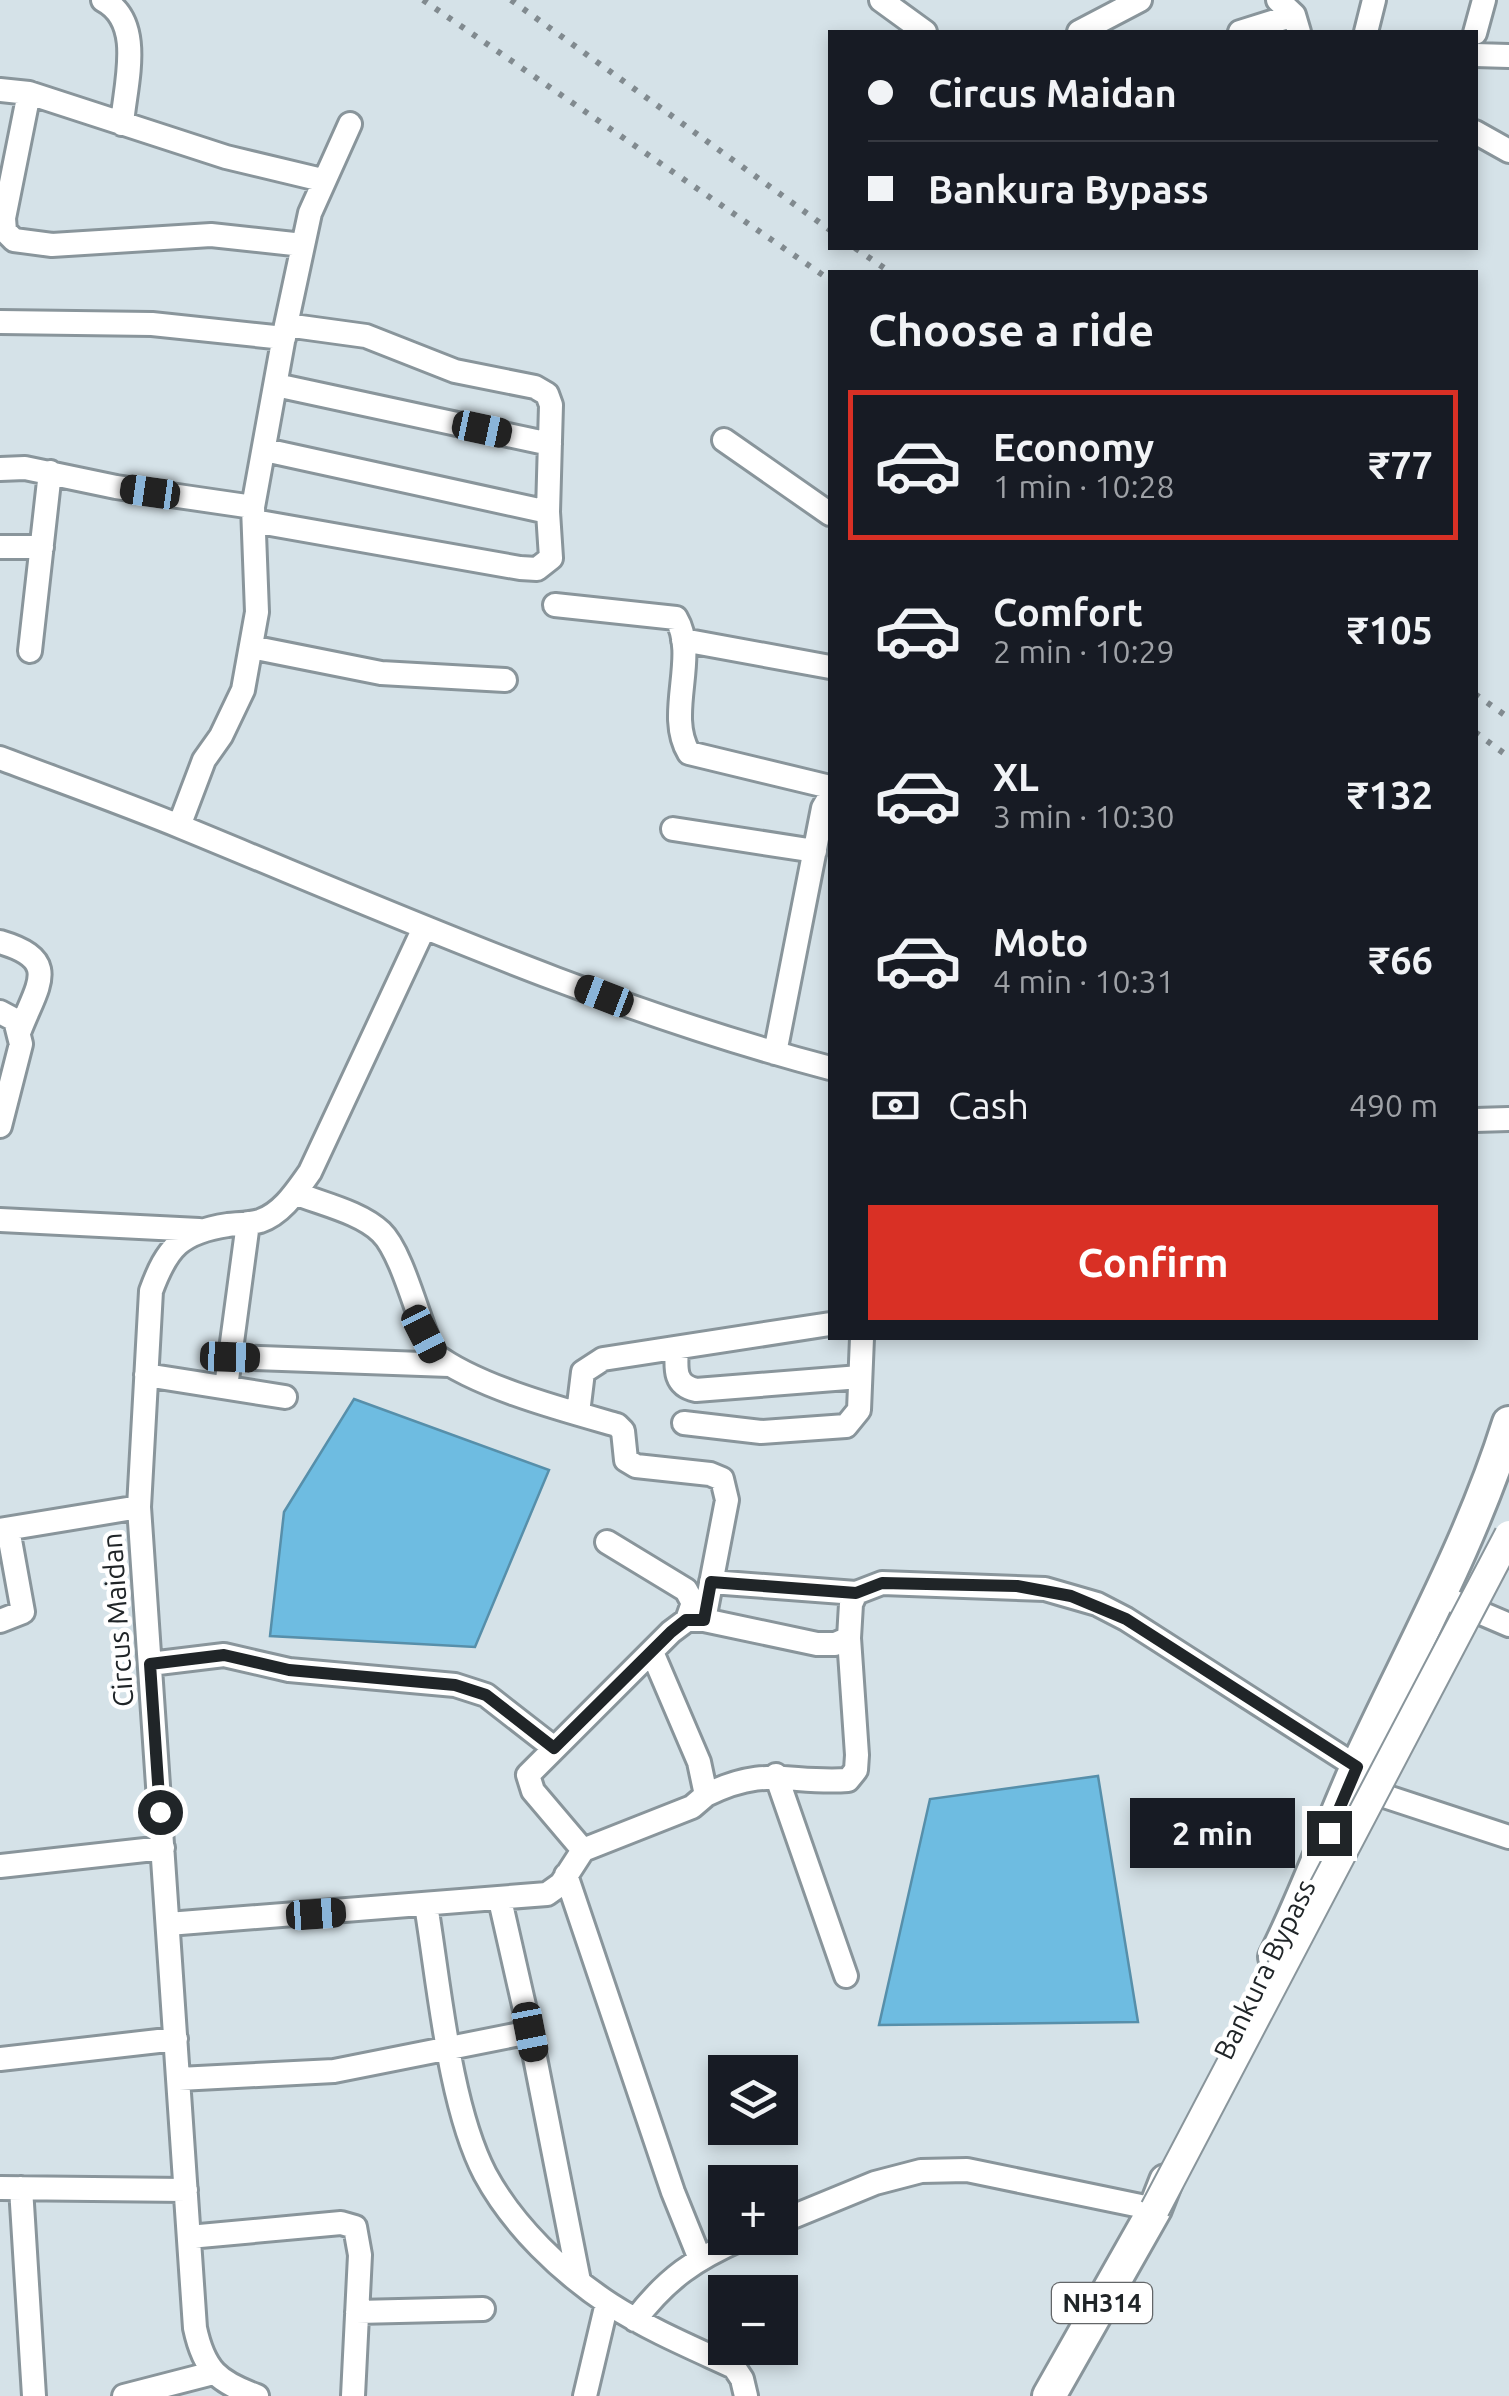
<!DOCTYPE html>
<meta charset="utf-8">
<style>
body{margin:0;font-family:Ubuntu,sans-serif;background:#242831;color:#f1f3f6;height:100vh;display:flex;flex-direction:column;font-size:38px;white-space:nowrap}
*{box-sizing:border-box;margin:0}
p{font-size:32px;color:#9ea1a6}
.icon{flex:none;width:55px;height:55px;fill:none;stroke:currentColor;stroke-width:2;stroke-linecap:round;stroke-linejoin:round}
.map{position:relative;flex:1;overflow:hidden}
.panel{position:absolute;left:828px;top:270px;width:650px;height:1070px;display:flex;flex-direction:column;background:#171b24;border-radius:0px;box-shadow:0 5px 15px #0003}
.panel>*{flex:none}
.banner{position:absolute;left:828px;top:30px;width:650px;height:220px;border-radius:0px;box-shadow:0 5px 15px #0003;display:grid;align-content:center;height:220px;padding:0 40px;background:#171b24}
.buttons{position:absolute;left:708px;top:2055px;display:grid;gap:20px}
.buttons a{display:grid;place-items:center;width:90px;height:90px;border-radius:0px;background:#171b24;box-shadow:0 5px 15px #0003;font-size:50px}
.end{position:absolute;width:45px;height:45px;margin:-22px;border:12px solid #202528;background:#fff;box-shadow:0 0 0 5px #fff}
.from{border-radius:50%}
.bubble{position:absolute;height:70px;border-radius:0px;background:#171b24;box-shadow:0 5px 15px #0003;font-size:32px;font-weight:700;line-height:70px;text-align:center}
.car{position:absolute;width:30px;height:60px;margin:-30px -15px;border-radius:12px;box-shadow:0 0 8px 2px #0007;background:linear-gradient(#222 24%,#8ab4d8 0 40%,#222 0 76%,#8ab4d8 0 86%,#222 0)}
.banner b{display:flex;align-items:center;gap:35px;height:95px;font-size:38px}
.banner b+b{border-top:2px solid #363941}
.banner i{width:25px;height:25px;background:#f1f3f6}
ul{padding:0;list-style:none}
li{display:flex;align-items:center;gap:30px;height:150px;margin:0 20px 15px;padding:0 20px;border:5px solid transparent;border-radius:0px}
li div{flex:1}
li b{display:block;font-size:38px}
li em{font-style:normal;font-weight:700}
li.active{border-color:#d93025}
li>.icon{width:90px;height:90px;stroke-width:1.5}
h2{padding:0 40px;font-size:45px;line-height:120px}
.pay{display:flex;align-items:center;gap:25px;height:110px;padding:0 40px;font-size:38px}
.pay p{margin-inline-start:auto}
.cta{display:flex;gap:20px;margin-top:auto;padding:20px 40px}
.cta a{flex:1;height:115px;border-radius:0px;background:#d93025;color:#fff;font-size:40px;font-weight:700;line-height:115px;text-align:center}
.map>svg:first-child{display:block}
.water{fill:#6ebce1;stroke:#578faa;stroke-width:2.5}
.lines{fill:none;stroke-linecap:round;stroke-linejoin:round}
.minor-casing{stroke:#89959b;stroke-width:28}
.highway-casing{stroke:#89959b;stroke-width:38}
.minor{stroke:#fff;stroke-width:22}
.highway{stroke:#fff;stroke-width:32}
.rail{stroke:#818a8f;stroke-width:6;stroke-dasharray:5 10;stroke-linecap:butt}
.major-bridge-casing{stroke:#89959b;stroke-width:32;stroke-linecap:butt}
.major-bridge{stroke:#fff;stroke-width:28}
.route{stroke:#202528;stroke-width:12}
.labels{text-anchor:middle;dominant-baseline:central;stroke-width:9;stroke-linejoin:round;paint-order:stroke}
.shield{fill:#fff;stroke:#636668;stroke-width:2.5}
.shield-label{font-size:25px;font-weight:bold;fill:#202528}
.street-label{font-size:28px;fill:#202528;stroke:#fff}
</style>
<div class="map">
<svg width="1509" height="2396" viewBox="0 0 1509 2396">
<rect width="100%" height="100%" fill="#d5e2e8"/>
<path class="water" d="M354,1399L549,1470L475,1647L270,1636L284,1512Z
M1098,1776L1138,2022L879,2025L930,1799Z"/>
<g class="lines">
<defs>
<path id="minor" d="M103,0C145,22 125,85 122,124
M881,0L925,32
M1278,0L1294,15L1299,32
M1079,32L1140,0
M1240,32L1294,15
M1366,32L1374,0
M1475,33L1484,0
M1475,55L1509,56
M0,90L29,93L226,157L322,180
M29,93L4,218L5,231L14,240L52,245L211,235L303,245
M1475,132L1509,151
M0,322L152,324L284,338
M276,385L550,444
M724,440L830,514
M265,450L548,512
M0,469L25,468L116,487L253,507
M254,521L520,568L537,569L551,558L548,512L551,405L547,394L535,387L455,371L366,336L286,325
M0,547H42
M555,605L676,618C699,657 665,714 689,753L830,787
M683,640L830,667
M251,647L381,673L505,680
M30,651L50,472
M0,758C61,781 123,803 184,828C396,915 608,1010 830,1068
M179,826L204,760L221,736L243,690L257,612L253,507L286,325L310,213L350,124
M673,829L815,851
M0,942C61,960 38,984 20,1030
M0,1012L15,1020L21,1044L0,1126
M775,1053L823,808L830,796
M1475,1120L1509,1119
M295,1193C322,1204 360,1212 381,1232C403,1253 419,1324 434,1354C477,1387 564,1410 617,1425L623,1431L626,1460L636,1466L710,1474L722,1479L727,1500L704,1620
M0,1220L199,1230
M677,1348C676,1367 673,1385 696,1390L860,1377
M230,1357L449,1365
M146,1375L285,1397
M226,1387L248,1223
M578,1413L583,1372L603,1359L830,1324
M684,1423L761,1432L846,1426L859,1410L862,1338
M0,1530L139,1507
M607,1542L686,1590L693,1603L687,1620
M711,1582L856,1593
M1441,1596L1509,1625
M0,1621L23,1612L8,1529
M150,1664L224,1655L289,1670L455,1685L486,1695L554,1748
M776,1775L846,1976
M1360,1788L1509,1837
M706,1795C767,1765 787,1784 848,1780L856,1770L857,1755L849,1638
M583,1850L533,1791L528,1775L671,1632L687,1620H704L817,1644H835L849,1638L851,1604L856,1593L882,1583L1045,1589L1097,1604L1126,1619L1357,1767
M0,1866L163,1848
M566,1875L673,2192L700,2259
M500,1900L530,2032L579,2281
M426,1905C439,1983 449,2105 485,2174C513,2226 562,2273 611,2305C650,2330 693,2348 734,2367L742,2379L746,2396
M168,1924L547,1894L561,1884L583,1850L692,1807L706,1795L699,1762L652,1652
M0,2059L176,2039
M179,2079L334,2071L530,2032
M0,2188L186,2190
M21,2188L34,2396
M780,2222L875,2183L921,2171L967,2170L1155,2209
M189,2237L341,2223L355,2227L360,2255L353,2396
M357,2312L483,2309
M635,2320C667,2278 695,2259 743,2238
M124,2396L213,2373
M257,2396C218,2382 204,2370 195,2328L139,1507L151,1291C167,1247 181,1232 228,1225C238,1224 250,1224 260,1221C283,1213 297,1190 310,1172L424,928
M585,2396L607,2303"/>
<path id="highway" d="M1275,1957C1306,1896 1329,1830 1357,1767C1410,1652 1471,1544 1509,1423
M1049,2396L1155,2209L1166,2181"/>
</defs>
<use href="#minor" class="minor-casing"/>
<use href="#highway" class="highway-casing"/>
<use href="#minor" class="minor"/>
<use href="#highway" class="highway"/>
<path class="rail" d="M423,0L830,280
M511,0L830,230
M855,248L890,272
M1475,694L1509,718
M1475,732L1509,757"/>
<defs>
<path id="major-bridge" d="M1155,2209L1509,1535"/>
</defs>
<use href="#major-bridge" class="major-bridge-casing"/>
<use href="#major-bridge" class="major-bridge"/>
</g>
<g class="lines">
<path class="route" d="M160,1812L150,1664L224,1655L289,1670L455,1685L486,1695L554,1748L671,1632L686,1620H704L711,1582L856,1593L882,1583L1017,1586L1071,1596L1126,1619L1357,1767L1329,1833"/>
</g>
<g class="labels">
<rect class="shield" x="1052" y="2283" width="100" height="40" rx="8"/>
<g class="shield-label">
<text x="1102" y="2303">NH314</text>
</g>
<g class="street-label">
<text transform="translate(117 1620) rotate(-94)">Circus Maidan</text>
<text transform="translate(1264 1969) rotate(-64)">Bankura Bypass</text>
</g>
</g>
</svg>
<div class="buttons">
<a><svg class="icon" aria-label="layers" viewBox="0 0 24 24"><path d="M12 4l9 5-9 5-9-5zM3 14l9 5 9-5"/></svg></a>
<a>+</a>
<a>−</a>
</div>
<i class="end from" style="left:160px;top:1812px"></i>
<i class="end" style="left:1329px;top:1833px"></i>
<div class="bubble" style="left:1130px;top:1798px;width:165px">2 min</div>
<i class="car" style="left:482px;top:429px;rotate:102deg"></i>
<i class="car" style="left:150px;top:492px;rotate:278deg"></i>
<i class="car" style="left:604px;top:996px;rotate:291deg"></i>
<i class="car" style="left:424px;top:1334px;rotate:153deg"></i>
<i class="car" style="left:230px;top:1357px;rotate:92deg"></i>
<i class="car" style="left:316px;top:1914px;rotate:86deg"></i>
<i class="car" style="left:530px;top:2032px;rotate:169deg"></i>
<div class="banner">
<b><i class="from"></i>Circus Maidan</b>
<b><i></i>Bankura Bypass</b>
</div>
<section class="panel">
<h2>Choose a ride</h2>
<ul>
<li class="active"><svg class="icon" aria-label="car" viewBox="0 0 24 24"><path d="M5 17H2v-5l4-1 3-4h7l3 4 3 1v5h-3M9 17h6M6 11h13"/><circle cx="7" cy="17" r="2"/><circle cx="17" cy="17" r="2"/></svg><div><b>Economy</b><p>1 min · 10:28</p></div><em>₹77</em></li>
<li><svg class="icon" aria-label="car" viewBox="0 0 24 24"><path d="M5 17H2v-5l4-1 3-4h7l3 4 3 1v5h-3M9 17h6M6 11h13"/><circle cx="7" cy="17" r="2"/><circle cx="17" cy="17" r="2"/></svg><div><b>Comfort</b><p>2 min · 10:29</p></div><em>₹105</em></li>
<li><svg class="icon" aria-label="car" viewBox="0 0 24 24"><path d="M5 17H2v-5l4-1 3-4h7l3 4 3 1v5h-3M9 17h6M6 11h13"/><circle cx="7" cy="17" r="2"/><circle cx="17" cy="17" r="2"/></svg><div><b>XL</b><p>3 min · 10:30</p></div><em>₹132</em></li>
<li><svg class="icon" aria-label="car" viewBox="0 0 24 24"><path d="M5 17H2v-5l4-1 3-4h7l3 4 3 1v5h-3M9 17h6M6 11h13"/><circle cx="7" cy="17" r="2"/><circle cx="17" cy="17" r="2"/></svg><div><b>Moto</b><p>4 min · 10:31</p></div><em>₹66</em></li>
</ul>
<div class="pay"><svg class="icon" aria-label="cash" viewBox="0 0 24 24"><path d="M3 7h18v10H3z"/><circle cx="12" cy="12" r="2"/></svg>Cash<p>490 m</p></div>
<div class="cta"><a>Confirm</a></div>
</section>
</div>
